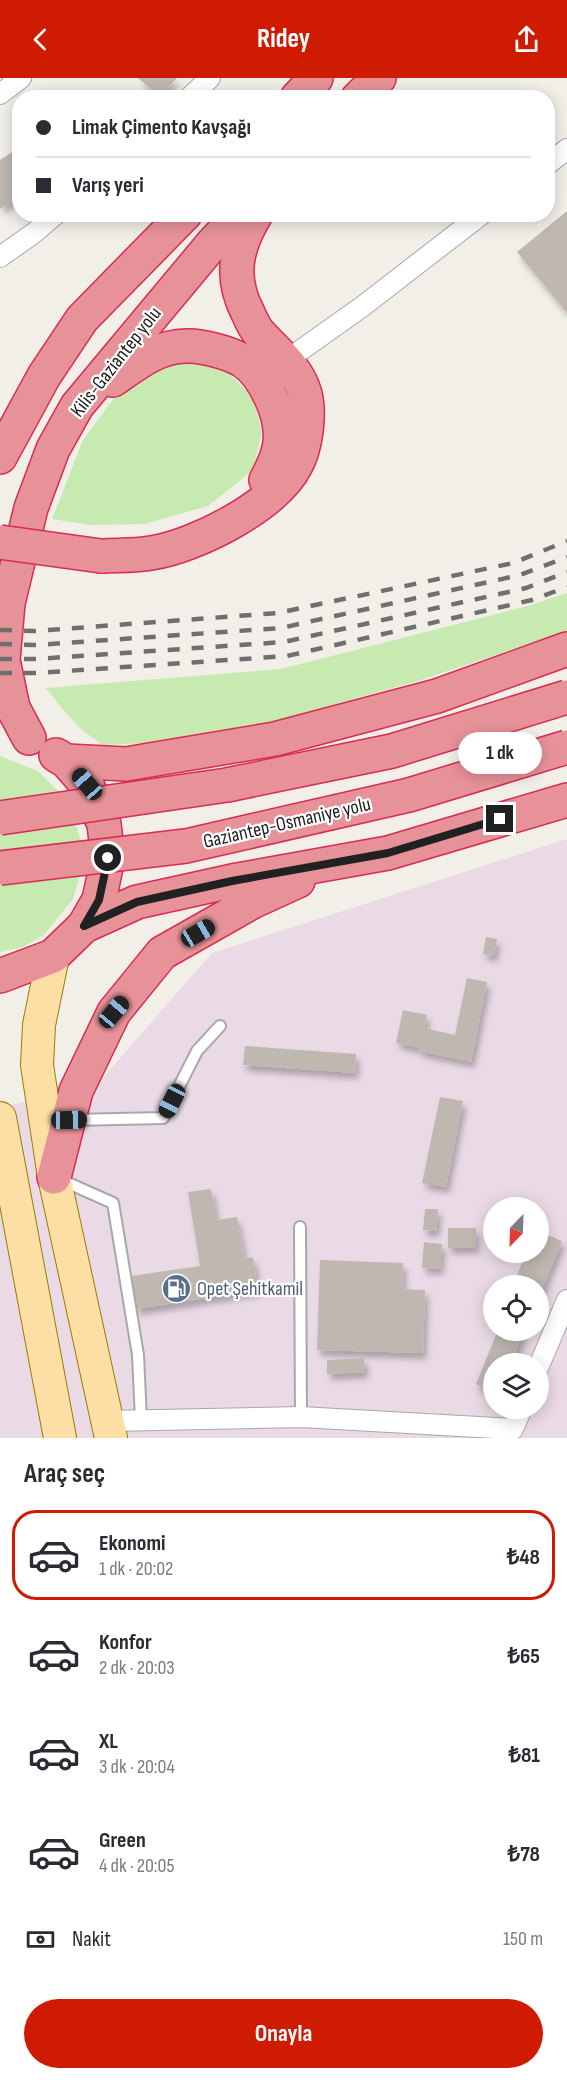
<!DOCTYPE html>
<html lang="tr">
<meta charset="utf-8">
<style>
body{margin:0;font-family:"Sofia Sans Condensed",sans-serif;background:#f7f7f7;color:#2b2b33;height:100vh;display:flex;flex-direction:column;font-size:22px;white-space:nowrap}
*{box-sizing:border-box;margin:0}
p{font-size:20px;color:#7c7c81}
.icon{flex:none;width:33px;height:33px;fill:none;stroke:currentColor;stroke-width:2;stroke-linecap:round;stroke-linejoin:round}
.map{position:relative;height:1360px;overflow:hidden}
.details{display:flex;flex-direction:column;background:#fff;flex:1}
.details>*{flex:none}
.guide{position:absolute;left:12px;top:12px;width:543px;height:132px;border-radius:24px;box-shadow:0 3px 15px #0003;display:grid;align-content:center;height:132px;padding:0 24px;background:#fff}
.needle{width:39px;rotate:203deg}
.tools{position:absolute;left:483px;top:1119px;display:grid;gap:12px}
.tools a{display:grid;place-items:center;width:66px;height:66px;border-radius:50%;background:#fff;box-shadow:0 3px 15px #0003;font-size:30px}
.end{position:absolute;width:27px;height:27px;margin:-14px;border:8px solid #212121;background:#fff;box-shadow:0 0 0 3px #fff}
.from{border-radius:50%}
.bubble{position:absolute;height:42px;border-radius:21px;background:#fff;box-shadow:0 3px 15px #0003;font-size:20px;font-weight:700;line-height:42px;text-align:center}
.car{position:absolute;width:18px;height:36px;margin:-18px -9px;border-radius:8px;box-shadow:0 0 4px 2px #0007;background:linear-gradient(#222 24%,#8ab4d8 0 40%,#222 0 76%,#8ab4d8 0 86%,#222 0)}
.guide b{display:flex;align-items:center;gap:21px;height:57px;font-size:22px}
.guide b+b{border-top:2px solid #e1e1e2}
.guide i{width:15px;height:15px;background:#2b2b33}
ul{padding:0;list-style:none}
li{display:flex;align-items:center;gap:18px;height:90px;margin:0 12px 9px;padding:0 12px;border:3px solid transparent;border-radius:24px}
li div{flex:1}
li b{display:block;font-size:22px}
li em{font-style:normal;font-weight:700}
li.on{border-color:#d01b03}
li>.icon{width:54px;height:54px;stroke-width:1.5}
h2{padding:0 24px;font-size:27px;line-height:72px}
.pay{display:flex;align-items:center;gap:15px;height:66px;padding:0 24px;font-size:22px}
.pay p{margin-inline-start:auto}
.cta{display:flex;gap:12px;margin-top:auto;padding:12px 24px}
.cta a{flex:1;height:69px;border-radius:36px;background:#d01b03;color:#fff;font-size:24px;font-weight:700;line-height:69px;text-align:center}
header{display:flex;justify-content:space-between;align-items:center;height:78px;padding:0 24px;background:#d01b03;color:#fff;font-size:27px;font-weight:700}
.map>svg:first-child{display:block}
.industrial{fill:#eadae5;fill-rule:evenodd}
.grass{fill:#c6eab0}
.building{fill:#beb8b1;filter:url(#shadow)}
.lines{fill:none;stroke-linecap:round;stroke-linejoin:round}
.lane-casing{stroke:#a8a8a8;stroke-width:14}
.street-casing{stroke:#a8a8a8;stroke-width:22}
.primary-casing{stroke:#9c7b02;stroke-width:34}
.highway-casing{stroke:#d92b53;stroke-width:36}
.lane{stroke:#fff;stroke-width:10}
.street{stroke:#fff;stroke-width:20}
.primary{stroke:#fbdfa4;stroke-width:32}
.highway{stroke:#e79298;stroke-width:33}
.rail{stroke:#6f6f6f;stroke-width:4.5;stroke-dasharray:12 12;stroke-linecap:butt}
.highway-bridge-casing{stroke:#d92b53;stroke-width:36;stroke-linecap:butt}
.highway-bridge{stroke:#e79298;stroke-width:33}
.route{stroke:#212121;stroke-width:8}
.labels{text-anchor:middle;dominant-baseline:central;stroke-width:4.5;stroke-linejoin:round;paint-order:stroke}
.street-label{font-size:20px;fill:#212121;stroke:#fff}
.service-label{font-size:20px;fill:#4e5e75;stroke:#fff;text-anchor:start}
</style>
<header><svg class="icon" aria-label="back" viewBox="0 0 24 24"><path d="M15 5l-7 7 7 7"/></svg>Ridey<svg class="icon" aria-label="share" viewBox="0 0 24 24"><path d="M12 15V3M7 8l5-5 5 5M5 13v7h14v-7"/></svg></header>
<div class="map">
<svg width="567" height="1360" viewBox="0 0 567 1360">
<defs>
<filter id="shadow"><feDropShadow dx="3.5" dy="6" stdDeviation="3" flood-color="#0004"/></filter>
</defs>
<rect width="100%" height="100%" fill="#f1efe8"/>
<path class="industrial" d="M567,761V1360H0V1029L94,1010L212,875ZM494,1130H538V1174H494ZM494,1208H538V1252H494ZM494,1286H538V1330H494Z"/>
<path class="grass" d="M178,277L220,287L252,318L262,352L253,392L208,428L144,446L91,447L52,441L83,362L129,300Z
M567,515V553L421,602L275,643L167,664L103,667L83,653L65,634L46,610L281,591L531,527Z
M0,678L38,693L68,723L83,769V787L73,821L44,857L23,869L0,874Z"/>
<path class="building" d="M138,0H177L160,19Z
M20,69V118L0,131V82Z
M567,133V235L517,174Z
M486,859L497,861L494,878L483,876Z
M467,900L487,904L471,984L419,973L420,970L396,965L403,932L427,937L424,950L455,957Z
M245,968L356,976L355,995L243,987Z
M440,1019L463,1023L446,1109L422,1105Z
M211,1111L216,1142L237,1139L244,1181L253,1179L258,1212L136,1231L131,1198L200,1188L188,1114Z
M425,1131H438L436,1153L423,1152Z
M448,1150H476V1170H448Z
M538,1153L562,1163L539,1218L538,1208H513L526,1174H538Z
M424,1164L442,1166L440,1191L422,1190Z
M320,1182L403,1185L402,1211L425,1212L423,1275L317,1272Z
M498,1252H524L511,1286H494V1308L486,1311L476,1306Z
M364,1280L365,1294L327,1296V1282Z"/>
<g class="lines">
<defs>
<path id="lane" d="M72,1042L163,1040L197,973L220,948
M59,1101L113,1125L138,1277L141,1342
M300,1149L301,1339"/>
<path id="street" d="M0,16L21,0
M189,20L210,0
M548,86L567,71
M0,179L34,155L56,136
M287,282L363,228L482,136
M538,1290L567,1222
M108,1343L301,1339L513,1351L522,1330"/>
<path id="primary" d="M53,878L39,947L37,987L54,1099L111,1360
M0,1040L60,1360"/>
<path id="highway" d="M297,20L316,0
M358,20L379,0
M113,302C135,287 157,268 186,268C201,267 230,275 243,283C265,298 283,338 280,364C279,376 272,391 266,402
M0,379L44,298L82,241L185,136
M101,478C117,477 135,478 151,475C196,468 275,428 296,387C306,369 310,336 305,316C298,290 276,274 259,255C254,249 251,242 248,235C229,199 236,169 256,136
M29,660L13,630L3,582L8,525L31,430L53,371L77,328L213,165L240,136
M66,683L126,686L275,661L437,618L567,571
M84,848L137,824L232,803L388,775L567,722
M0,898L53,878L84,848L99,822L108,780L104,746L87,707L66,683L56,677
M54,1099L76,1013L114,934L162,875L252,824L298,803"/>
</defs>
<use href="#lane" class="lane-casing"/>
<use href="#street" class="street-casing"/>
<use href="#primary" class="primary-casing"/>
<use href="#highway" class="highway-casing"/>
<use href="#lane" class="lane"/>
<use href="#street" class="street"/>
<use href="#primary" class="primary"/>
<use href="#highway" class="highway"/>
<path class="rail" d="M0,552L35,553L278,535L513,485L567,463
M0,566L36,567L281,550L520,497L567,479
M0,581H36L284,564L526,510L567,494
M0,595H37L287,578L532,522L567,509"/>
<defs>
<path id="highway-bridge" d="M0,464L101,478
M0,740L227,707L392,673L567,619
M0,790L186,768L409,717L567,669"/>
</defs>
<use href="#highway-bridge" class="highway-bridge-casing"/>
<use href="#highway-bridge" class="highway-bridge"/>
</g>
<g class="lines">
<path class="route" d="M108,780L99,822L84,848L137,824L232,803L388,775L500,741"/>
</g>
<defs>
<symbol id="fuel-disc" viewBox="-11 -11 22 22"><circle r="9.5" fill="#5c6f8a" stroke="#fff"/><path d="M-5.5-6h7V0h2V4h1.3V-2.5L3-4.5l.8-.8L6-3V5H2.5V1h-1V6h-7ZM-4.2-4.7v3.2H.2V-4.7Z" fill="#fff"/></symbol>
</defs>
<g fill-rule="evenodd">
<use href="#fuel-disc" x="160" y="1194" width="33" height="33"/>
</g>
<g class="labels">
<g class="street-label">
<text transform="translate(116 284) rotate(-52)">Kilis-Gaziantep yolu</text>
<text transform="translate(287 745) rotate(-13)">Gaziantep-Osmaniye yolu</text>
</g>
<g class="service-label">
<text x="197" y="1211">Opet Şehitkamil</text>
</g>
</g>
</svg>
<div class="tools">
<a><svg class="needle" viewBox="-14 -14 28 28"><path d="M0-13l5 13h-10z" fill="#e53935"/><path d="M0 13l5-13h-10z" fill="#7c7c81"/></svg></a>
<a><svg class="icon" aria-label="locate" viewBox="0 0 24 24"><circle cx="12" cy="12" r="6"/><path d="M12 2v4M12 18v4M2 12h4M18 12h4"/></svg></a>
<a><svg class="icon" aria-label="layers" viewBox="0 0 24 24"><path d="M12 4l9 5-9 5-9-5zM3 14l9 5 9-5"/></svg></a>
</div>
<i class="end from" style="left:108px;top:780px"></i>
<i class="end" style="left:500px;top:741px"></i>
<div class="bubble" style="left:458px;top:654px;width:84px">1 dk</div>
<i class="car" style="left:87px;top:706px;rotate:319deg"></i>
<i class="car" style="left:198px;top:855px;rotate:60deg"></i>
<i class="car" style="left:114px;top:934px;rotate:40deg"></i>
<i class="car" style="left:172px;top:1023px;rotate:207deg"></i>
<i class="car" style="left:69px;top:1042px;rotate:89deg"></i>
<div class="guide">
<b><i class="from"></i>Limak Çimento Kavşağı</b>
<b><i></i>Varış yeri</b>
</div>
</div>
<section class="details">
<h2>Araç seç</h2>
<ul>
<li class="on"><svg class="icon" aria-label="car" viewBox="0 0 24 24"><path d="M5 17H2v-5l4-1 3-4h7l3 4 3 1v5h-3M9 17h6M6 11h13"/><circle cx="7" cy="17" r="2"/><circle cx="17" cy="17" r="2"/></svg><div><b>Ekonomi</b><p>1 dk · 20:02</p></div><em>₺48</em></li>
<li><svg class="icon" aria-label="car" viewBox="0 0 24 24"><path d="M5 17H2v-5l4-1 3-4h7l3 4 3 1v5h-3M9 17h6M6 11h13"/><circle cx="7" cy="17" r="2"/><circle cx="17" cy="17" r="2"/></svg><div><b>Konfor</b><p>2 dk · 20:03</p></div><em>₺65</em></li>
<li><svg class="icon" aria-label="car" viewBox="0 0 24 24"><path d="M5 17H2v-5l4-1 3-4h7l3 4 3 1v5h-3M9 17h6M6 11h13"/><circle cx="7" cy="17" r="2"/><circle cx="17" cy="17" r="2"/></svg><div><b>XL</b><p>3 dk · 20:04</p></div><em>₺81</em></li>
<li><svg class="icon" aria-label="car" viewBox="0 0 24 24"><path d="M5 17H2v-5l4-1 3-4h7l3 4 3 1v5h-3M9 17h6M6 11h13"/><circle cx="7" cy="17" r="2"/><circle cx="17" cy="17" r="2"/></svg><div><b>Green</b><p>4 dk · 20:05</p></div><em>₺78</em></li>
</ul>
<div class="pay"><svg class="icon" aria-label="cash" viewBox="0 0 24 24"><path d="M3 7h18v10H3z"/><circle cx="12" cy="12" r="2"/></svg>Nakit<p>150 m</p></div>
<div class="cta"><a>Onayla</a></div>
</section>
